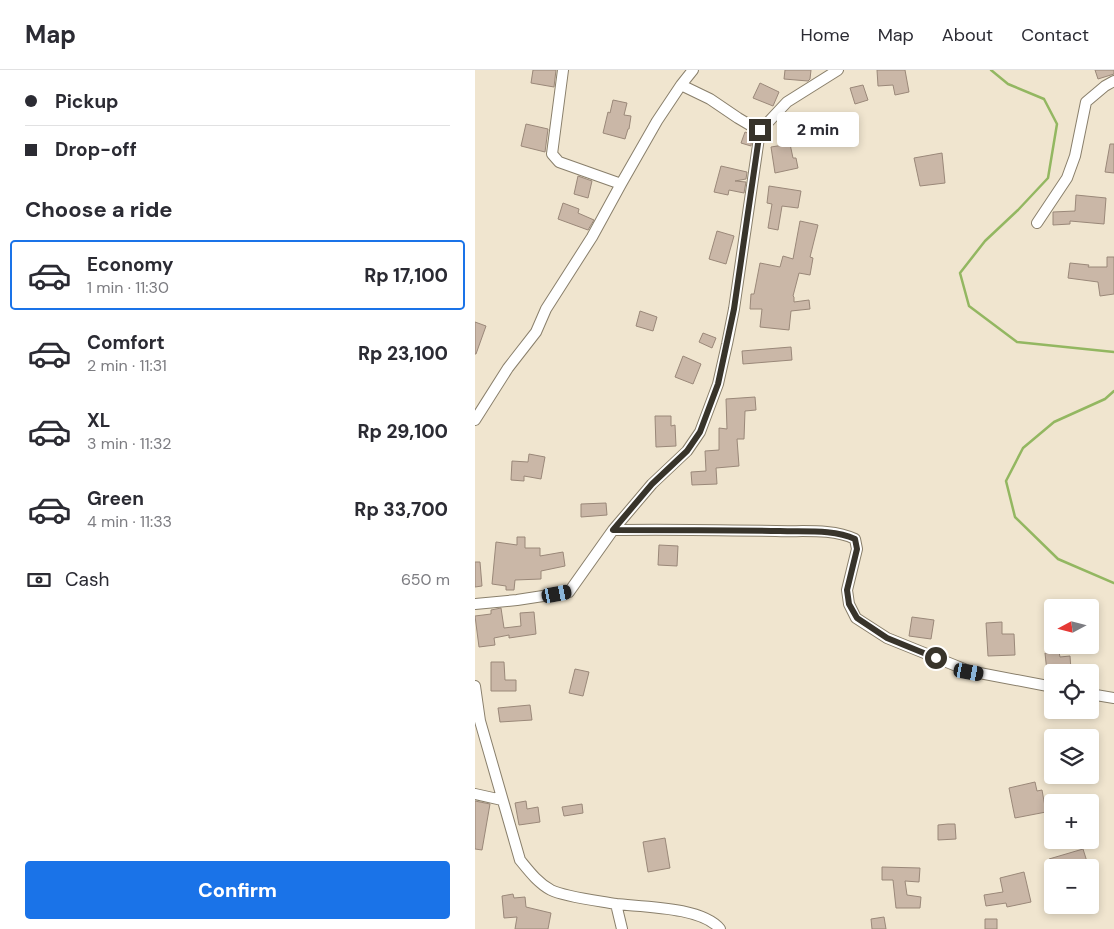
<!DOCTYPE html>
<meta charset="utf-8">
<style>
body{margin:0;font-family:"DM Sans",sans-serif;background:#f7f7f7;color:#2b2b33;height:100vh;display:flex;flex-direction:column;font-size:19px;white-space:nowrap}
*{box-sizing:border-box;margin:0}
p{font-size:16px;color:#7c7c81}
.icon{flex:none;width:28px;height:28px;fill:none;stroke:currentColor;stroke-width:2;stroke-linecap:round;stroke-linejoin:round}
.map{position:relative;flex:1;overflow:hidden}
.side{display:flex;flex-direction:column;background:#fff;width:475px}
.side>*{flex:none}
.hud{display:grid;align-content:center;height:110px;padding:0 25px;background:#fff}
.needle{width:32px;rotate:263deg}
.tools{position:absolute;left:569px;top:529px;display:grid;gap:10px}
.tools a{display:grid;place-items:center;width:55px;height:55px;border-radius:5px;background:#fff;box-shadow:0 2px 8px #0003;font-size:25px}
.end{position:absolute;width:22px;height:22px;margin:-11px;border:6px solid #38342b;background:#fff;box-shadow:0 0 0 2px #fff}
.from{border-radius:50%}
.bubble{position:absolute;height:35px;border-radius:5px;background:#fff;box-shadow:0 2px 8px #0003;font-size:16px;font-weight:800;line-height:35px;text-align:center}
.car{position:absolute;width:15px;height:30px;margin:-15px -8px;border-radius:6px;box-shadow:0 0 4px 1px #0007;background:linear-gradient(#222 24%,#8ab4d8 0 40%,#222 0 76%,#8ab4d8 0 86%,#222 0)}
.hud b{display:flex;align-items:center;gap:18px;height:48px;font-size:19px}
.hud b+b{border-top:1px solid #e1e1e2}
.hud i{width:12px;height:12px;background:#2b2b33}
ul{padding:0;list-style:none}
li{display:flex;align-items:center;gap:15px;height:70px;margin:0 10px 8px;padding:0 15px;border:2px solid transparent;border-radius:5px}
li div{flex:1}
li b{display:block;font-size:19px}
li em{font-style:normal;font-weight:800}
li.on{border-color:#1a73e8}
li>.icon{width:45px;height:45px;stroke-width:1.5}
h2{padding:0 25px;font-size:22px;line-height:60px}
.pay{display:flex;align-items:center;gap:12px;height:55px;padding:0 25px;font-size:19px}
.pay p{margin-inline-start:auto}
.action{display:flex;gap:10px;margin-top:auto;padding:10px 25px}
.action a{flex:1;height:58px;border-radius:5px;background:#1a73e8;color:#fff;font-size:20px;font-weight:800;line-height:58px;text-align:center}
header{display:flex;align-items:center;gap:30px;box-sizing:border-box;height:70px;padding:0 25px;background:#fff;border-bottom:1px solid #e1e1e2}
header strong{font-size:24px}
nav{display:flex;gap:28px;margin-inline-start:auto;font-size:18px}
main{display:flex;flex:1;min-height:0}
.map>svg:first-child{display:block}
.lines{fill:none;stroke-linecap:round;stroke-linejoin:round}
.stream{stroke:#93b761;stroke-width:2.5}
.building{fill:#cab7a7;stroke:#9a8879}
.minor-casing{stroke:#897f6b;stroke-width:12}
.minor{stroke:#fff;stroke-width:10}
.route{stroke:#38342b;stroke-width:6}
</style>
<header>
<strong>Map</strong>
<nav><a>Home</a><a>Map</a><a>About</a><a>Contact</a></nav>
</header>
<main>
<section class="side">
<div class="hud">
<b><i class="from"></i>Pickup</b>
<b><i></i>Drop-off</b>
</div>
<h2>Choose a ride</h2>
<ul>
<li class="on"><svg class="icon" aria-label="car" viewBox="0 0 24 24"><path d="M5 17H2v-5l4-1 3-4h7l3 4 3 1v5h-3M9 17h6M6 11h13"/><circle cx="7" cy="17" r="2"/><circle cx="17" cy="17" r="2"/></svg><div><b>Economy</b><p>1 min · 11:30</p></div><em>Rp 17,100</em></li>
<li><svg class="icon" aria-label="car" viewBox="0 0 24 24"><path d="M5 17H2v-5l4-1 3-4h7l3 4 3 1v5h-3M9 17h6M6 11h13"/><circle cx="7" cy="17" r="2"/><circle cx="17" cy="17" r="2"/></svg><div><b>Comfort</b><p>2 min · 11:31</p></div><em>Rp 23,100</em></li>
<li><svg class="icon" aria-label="car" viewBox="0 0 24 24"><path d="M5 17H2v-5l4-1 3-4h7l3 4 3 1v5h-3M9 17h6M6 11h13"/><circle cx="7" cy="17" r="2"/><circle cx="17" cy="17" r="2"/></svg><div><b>XL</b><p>3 min · 11:32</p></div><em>Rp 29,100</em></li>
<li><svg class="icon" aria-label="car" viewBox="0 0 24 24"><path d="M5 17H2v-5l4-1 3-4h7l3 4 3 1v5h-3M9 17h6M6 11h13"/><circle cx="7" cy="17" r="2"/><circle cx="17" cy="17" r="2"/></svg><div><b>Green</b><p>4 min · 11:33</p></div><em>Rp 33,700</em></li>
</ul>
<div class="pay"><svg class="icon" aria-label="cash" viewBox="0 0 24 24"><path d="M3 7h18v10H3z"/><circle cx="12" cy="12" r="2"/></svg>Cash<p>650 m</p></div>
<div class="action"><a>Confirm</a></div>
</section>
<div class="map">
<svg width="639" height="859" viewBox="0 0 639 859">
<rect width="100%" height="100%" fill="#f0e5cf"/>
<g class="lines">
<path class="stream" d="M516,0L533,14L569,29L582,54L573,108L543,140L510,171L485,203L494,236L542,272L639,282
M639,321L630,329L579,352L548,378L531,411L540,447L583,489L639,513"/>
</g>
<path class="building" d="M58,0H81L79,17L56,13Z
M310,0H336L335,9L333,11L309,9Z
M402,0H430L434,22L420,25L418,15L403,16Z
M620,0H639V4L623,9Z
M285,13L304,22L298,36L278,28Z
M388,15L393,30L380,34L375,18Z
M138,30L152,33L149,45L156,46L154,59H153L150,69L128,63L133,42L135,43Z
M366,46L374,71L358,76L350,51Z
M51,54L73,59L70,82L46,76Z
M270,62L277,65L276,76L266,73Z
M315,74L318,88H321L323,98L300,103L296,77Z
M635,74H639V103L630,102Z
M467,83L470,113L445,116L439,88Z
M246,96L272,102L271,109L260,111L271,112L269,123L254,120L253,125L239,122Z
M103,106L117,111L113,128L99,124Z
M294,116L326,121L323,138L307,136L303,160L293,158L297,134L292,133Z
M601,125L631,128L629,154L595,151V154L578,155V142L600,141Z
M88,133L104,139L103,143L119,150L113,160L83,149Z
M325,151L343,155L335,187L338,188L335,205L324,203L318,226L319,227V232L334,230L335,239L316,241L314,260L285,257L287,239H275L276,224H279L285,193L305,197L308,186L318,189Z
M242,161L259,166L251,194L234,189Z
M632,187H639V224L625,226L623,212L593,208L595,193L614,195L613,197H632Z
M165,241L182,247L178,261L161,256Z
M0,252L11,256L1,284H0Z
M228,263L241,268L237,278L224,272Z
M316,277L317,290L268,294L267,281Z
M208,286L226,294L218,314L200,307Z
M280,327L281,340L270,341L269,369H262L264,396L241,398L242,414L217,415L216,402L231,401L230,381L244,380V358L252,359L251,329Z
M180,346H196V356L200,355L201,376L181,377Z
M54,384L70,387L66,409L49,406V411L36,410L37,391L53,392Z
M131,433L132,445L106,447V434Z
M42,467H50V478H65V486L88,482L90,496L66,501V509L40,510L39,520H31V516L17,514L21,472L42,475Z
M184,475L203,476L202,496L183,495Z
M0,492H5L7,516L0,517Z
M26,538L29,558L46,556L45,543L59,542L61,564L34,568V565L19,568L20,575L4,577L0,546L16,544V540Z
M437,547L459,550L456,569L434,566Z
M527,552V564H539L540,585L513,586L511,553Z
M584,582L585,587L595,586L596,600L585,601L586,602H572L570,583Z
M16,592H29L30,610H41V621H16Z
M100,599L114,602L108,626L94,623Z
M55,635L57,650L25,652L23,638Z
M560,712L562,721L567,720L571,742L540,748L534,718Z
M0,731L15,734L7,780L0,779Z
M51,731L52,739L63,737L65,752L44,755L40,733Z
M107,734L108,743L89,746L87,737Z
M473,754H480L481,769L463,770V755Z
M190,768L195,798L173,802L168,772Z
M608,779L614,798H577L574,789Z
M407,797L445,798L444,812L430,811L432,825L446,827L445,838H421L418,810H407Z
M549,802L556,832L532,837L531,833L511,836L509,825L528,822L525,808Z
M38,824L39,828L50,827L51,837L76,843L73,859H40L42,847L29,848L27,826Z
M409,847L411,859H397L396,849Z
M510,849H522V859H510Z"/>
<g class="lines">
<defs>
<path id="minor" d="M88,0L77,84L84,92L146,114
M218,0L206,15L235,29L263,48L285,61
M562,153L592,108L600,86L611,32L630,16L639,11
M0,350L33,298L61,262L71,239L117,167L146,114L182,51L206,15
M138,460C192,459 247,460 301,461C327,462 357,458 380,469L382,479L372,520L374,534L381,548L412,568L494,601L578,617
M0,534L42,530L94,522L138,460L177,414L212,381L225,362L243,314L252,274L259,239L285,61L312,32L363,0
M0,616L5,651L45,790C54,801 63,813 76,820C90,827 125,831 141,834L147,859
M615,624L639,628
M0,724L27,730
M141,834C169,837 227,837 245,859"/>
</defs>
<use href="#minor" class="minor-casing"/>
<use href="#minor" class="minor"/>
</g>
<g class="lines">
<path class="route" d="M285,60L259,239L243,314L225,362L212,381L177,414L138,460C193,460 249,460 305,461C329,462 358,459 380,469L382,479L372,520L374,534L382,548L412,568L461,588"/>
</g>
</svg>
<div class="tools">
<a><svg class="needle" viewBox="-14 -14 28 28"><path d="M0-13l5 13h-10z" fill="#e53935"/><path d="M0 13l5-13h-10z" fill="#7c7c81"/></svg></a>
<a><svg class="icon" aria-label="locate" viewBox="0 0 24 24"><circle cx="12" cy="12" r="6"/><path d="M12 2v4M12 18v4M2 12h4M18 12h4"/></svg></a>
<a><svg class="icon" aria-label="layers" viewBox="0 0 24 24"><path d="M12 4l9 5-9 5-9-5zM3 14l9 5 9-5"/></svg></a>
<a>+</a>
<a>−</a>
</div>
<i class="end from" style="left:461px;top:588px"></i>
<i class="end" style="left:285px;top:60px"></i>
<div class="bubble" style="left:302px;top:42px;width:82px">2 min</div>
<i class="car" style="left:82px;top:524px;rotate:79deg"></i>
<i class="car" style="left:494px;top:602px;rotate:100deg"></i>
</div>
</main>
